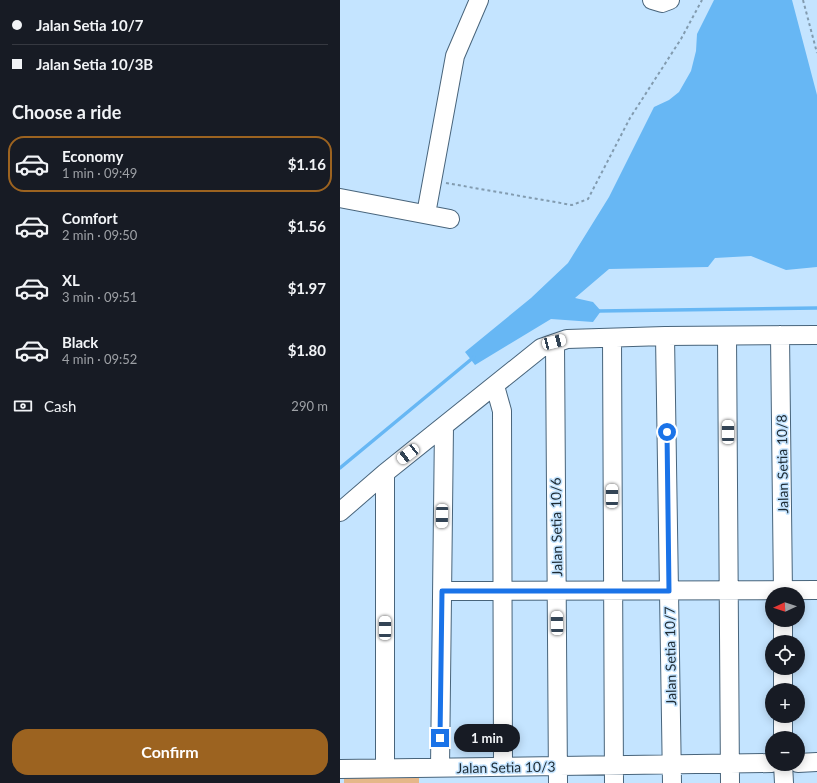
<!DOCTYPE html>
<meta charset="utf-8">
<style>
body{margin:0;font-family:Lato,sans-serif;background:#20242c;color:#f1f3f6;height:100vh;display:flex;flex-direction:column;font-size:15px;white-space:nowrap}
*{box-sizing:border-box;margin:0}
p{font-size:13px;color:#9ea1a6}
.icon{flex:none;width:22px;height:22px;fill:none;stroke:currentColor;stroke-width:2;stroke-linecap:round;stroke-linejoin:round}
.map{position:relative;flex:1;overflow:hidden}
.details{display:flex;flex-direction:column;background:#171b24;width:340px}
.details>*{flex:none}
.top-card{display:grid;align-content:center;height:88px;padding:0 12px;background:#171b24}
.needle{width:26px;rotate:267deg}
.buttons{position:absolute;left:425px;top:587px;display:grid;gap:8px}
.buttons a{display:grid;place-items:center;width:40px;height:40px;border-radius:50%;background:#171b24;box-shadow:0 2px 10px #0003;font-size:20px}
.end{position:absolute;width:18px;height:18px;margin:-9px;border:5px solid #1a73e8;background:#fff;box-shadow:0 0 0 2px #fff}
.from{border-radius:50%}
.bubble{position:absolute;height:28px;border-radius:14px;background:#171b24;box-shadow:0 2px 10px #0003;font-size:13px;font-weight:700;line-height:28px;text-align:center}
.car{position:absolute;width:12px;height:24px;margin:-12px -6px;border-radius:5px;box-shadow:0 0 3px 1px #0007;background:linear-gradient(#fff 24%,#345 0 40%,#fff 0 76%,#345 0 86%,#fff 0)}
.top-card b{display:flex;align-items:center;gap:14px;height:38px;font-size:15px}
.top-card b+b{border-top:1px solid #363941}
.top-card i{width:10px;height:10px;background:#f1f3f6}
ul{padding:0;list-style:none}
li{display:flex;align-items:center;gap:12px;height:56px;margin:0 8px 6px;padding:0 4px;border:2px solid transparent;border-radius:16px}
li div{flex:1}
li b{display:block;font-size:15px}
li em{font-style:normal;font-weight:700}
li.active{border-color:#9c6320}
li>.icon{width:36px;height:36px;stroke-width:1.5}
h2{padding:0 12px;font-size:18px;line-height:48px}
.pay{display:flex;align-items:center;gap:10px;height:44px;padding:0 12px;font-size:15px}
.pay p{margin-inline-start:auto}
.button{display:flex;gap:8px;margin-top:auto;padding:8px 12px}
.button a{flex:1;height:46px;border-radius:16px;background:#9c6320;color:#fff;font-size:16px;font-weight:700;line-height:46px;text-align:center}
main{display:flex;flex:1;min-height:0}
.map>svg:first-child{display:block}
.park{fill:url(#park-tufts)}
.water{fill:#67b7f4}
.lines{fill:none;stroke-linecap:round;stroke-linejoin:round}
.stream{stroke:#67b7f4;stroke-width:3.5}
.minor-casing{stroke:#48647b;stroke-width:20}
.path{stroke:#829baf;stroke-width:2;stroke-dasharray:3 3;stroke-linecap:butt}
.minor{stroke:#fff;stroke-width:18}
.route{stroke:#1a73e8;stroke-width:5}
.labels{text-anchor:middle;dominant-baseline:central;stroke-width:3;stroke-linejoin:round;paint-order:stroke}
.street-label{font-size:14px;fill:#1d2a33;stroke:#c4e4ff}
</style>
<main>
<section class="details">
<div class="top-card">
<b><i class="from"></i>Jalan Setia 10/7</b>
<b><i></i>Jalan Setia 10/3B</b>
</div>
<h2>Choose a ride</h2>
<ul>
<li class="active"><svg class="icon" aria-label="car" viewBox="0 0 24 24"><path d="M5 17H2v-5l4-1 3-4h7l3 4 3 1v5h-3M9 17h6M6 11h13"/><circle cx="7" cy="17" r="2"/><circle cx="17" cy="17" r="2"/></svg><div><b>Economy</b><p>1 min · 09:49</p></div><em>$1.16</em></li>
<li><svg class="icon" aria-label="car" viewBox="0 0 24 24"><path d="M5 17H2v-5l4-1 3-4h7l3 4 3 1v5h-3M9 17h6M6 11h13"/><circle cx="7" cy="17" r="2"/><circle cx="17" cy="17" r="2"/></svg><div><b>Comfort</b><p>2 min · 09:50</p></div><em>$1.56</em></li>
<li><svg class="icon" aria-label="car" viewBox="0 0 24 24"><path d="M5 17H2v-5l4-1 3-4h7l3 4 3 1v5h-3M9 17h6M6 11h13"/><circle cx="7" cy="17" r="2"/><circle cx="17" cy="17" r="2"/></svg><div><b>XL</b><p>3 min · 09:51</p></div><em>$1.97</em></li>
<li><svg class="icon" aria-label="car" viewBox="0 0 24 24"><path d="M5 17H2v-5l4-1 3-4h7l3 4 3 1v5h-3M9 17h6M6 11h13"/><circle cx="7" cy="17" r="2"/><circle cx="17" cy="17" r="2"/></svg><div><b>Black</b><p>4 min · 09:52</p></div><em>$1.80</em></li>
</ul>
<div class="pay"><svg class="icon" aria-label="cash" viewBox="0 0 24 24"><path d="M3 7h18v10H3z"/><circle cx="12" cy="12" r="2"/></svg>Cash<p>290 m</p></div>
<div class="button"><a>Confirm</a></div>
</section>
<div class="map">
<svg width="477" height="783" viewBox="0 0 477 783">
<defs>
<pattern id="park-tufts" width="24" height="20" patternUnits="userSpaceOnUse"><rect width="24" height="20" fill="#e5b789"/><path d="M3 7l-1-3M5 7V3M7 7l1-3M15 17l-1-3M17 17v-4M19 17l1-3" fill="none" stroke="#b99571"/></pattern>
</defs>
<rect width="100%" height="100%" fill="#c4e4ff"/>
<path class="park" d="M4,776H79V783H4Z"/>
<path class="water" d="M374,0H452L477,95V267L446,270L411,256L375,258L368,267L269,269L235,298L253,302L261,311L253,322L211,319L135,365L125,352L191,298L228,263L269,197L314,107L329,100L339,92L351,71L356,51L357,34Z"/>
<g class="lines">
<path class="stream" d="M258,311L477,308
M0,468L134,357"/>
<defs>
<path id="minor" d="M312,0L322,3L330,0
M0,198L110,219
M86,214L115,56L139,0
M440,335L443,594
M325,336L332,783
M387,336L390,783
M272,338L274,783
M215,343L218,783
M155,386L162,411L163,767
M45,473V768
M0,512L45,473L201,348L227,339L325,336L477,335
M102,591L477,590
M443,642V620
M443,690V668
M443,738V716
M458,763L477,762
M443,764L444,783
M100,768L104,426
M0,769L432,763"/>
</defs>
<use href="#minor" class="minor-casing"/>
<path class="path" d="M463,0L477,53
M106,183L232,205L248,199L290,118L341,39L362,0"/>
<use href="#minor" class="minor"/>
</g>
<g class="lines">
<path class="route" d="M100,738L102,591H329L327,432"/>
</g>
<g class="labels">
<g class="street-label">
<text transform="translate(442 464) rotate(-91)">Jalan Setia 10/8</text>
<text transform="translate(216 527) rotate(-91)">Jalan Setia 10/6</text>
<text transform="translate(330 656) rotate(-91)">Jalan Setia 10/7</text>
<text transform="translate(166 767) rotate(-1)">Jalan Setia 10/3</text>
</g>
</g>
</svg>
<div class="buttons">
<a><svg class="needle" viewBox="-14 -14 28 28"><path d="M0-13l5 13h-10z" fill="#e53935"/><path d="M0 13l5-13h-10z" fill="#9ea1a6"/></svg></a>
<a><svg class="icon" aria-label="locate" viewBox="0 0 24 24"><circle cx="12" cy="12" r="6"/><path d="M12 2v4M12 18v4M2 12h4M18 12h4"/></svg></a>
<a>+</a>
<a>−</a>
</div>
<i class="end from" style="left:327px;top:432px"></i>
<i class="end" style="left:100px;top:738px"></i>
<div class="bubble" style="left:114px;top:724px;width:66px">1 min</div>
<i class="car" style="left:214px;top:342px;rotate:76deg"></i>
<i class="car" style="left:388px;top:432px;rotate:0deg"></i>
<i class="car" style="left:68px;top:454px;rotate:232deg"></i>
<i class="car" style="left:272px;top:496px;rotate:0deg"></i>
<i class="car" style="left:102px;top:516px;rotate:181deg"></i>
<i class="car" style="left:217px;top:623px;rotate:359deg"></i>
<i class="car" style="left:45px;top:628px;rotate:0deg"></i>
</div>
</main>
